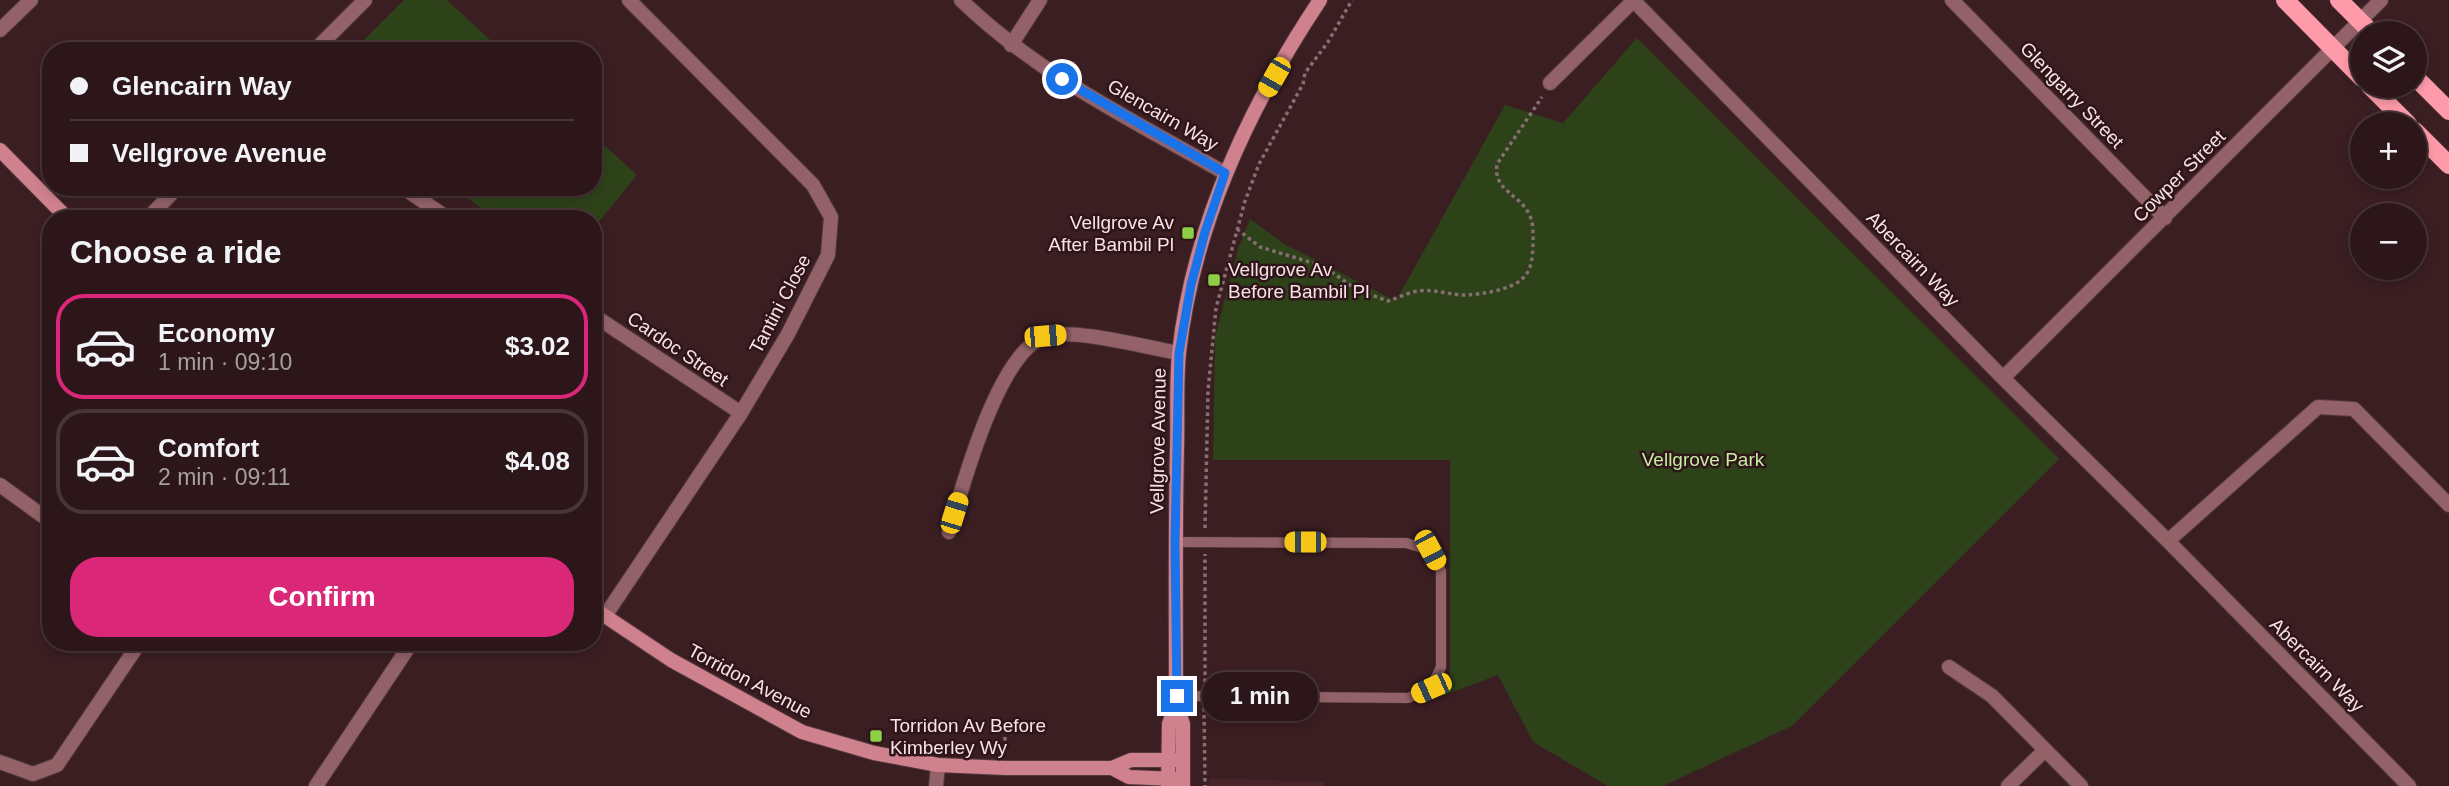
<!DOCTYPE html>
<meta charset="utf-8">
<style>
body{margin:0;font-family:Helvetica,sans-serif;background:#341f23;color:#f1f3f6;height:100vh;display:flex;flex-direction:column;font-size:26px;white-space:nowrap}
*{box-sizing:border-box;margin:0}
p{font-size:23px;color:#a69fa2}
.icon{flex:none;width:38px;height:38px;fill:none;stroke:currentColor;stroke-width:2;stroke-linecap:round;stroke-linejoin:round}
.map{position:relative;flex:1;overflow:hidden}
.sheet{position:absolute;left:42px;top:210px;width:560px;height:441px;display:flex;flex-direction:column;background:#2c161a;border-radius:28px;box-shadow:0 4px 10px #0003,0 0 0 2px #483539}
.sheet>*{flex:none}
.top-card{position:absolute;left:42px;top:42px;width:560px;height:154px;border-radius:28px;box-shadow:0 4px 10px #0003,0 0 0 2px #483539;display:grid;align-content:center;height:154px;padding:0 28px;background:#2c161a}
.tools{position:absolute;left:2350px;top:21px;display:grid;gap:14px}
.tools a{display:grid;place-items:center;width:77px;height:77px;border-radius:50%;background:#2c161a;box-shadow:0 4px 10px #0003,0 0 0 2px #483539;font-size:35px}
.end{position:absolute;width:32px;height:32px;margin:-16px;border:9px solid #1a73e8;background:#fff;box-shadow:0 0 0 4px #fff}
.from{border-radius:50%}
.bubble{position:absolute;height:49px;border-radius:24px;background:#2c161a;box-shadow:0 4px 10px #0003,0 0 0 2px #483539;font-size:23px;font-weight:700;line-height:49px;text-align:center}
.car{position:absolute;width:21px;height:42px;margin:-21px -10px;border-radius:9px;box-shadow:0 0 5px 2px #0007;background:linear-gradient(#f5c518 24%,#345 0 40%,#f5c518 0 76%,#345 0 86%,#f5c518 0)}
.top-card b{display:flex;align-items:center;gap:24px;height:66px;font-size:26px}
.top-card b+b{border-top:2px solid #483539}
.top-card i{width:18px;height:18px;background:#f1f3f6}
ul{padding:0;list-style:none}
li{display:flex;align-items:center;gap:21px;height:105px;margin:0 14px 10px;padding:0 14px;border:4px solid #483539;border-radius:28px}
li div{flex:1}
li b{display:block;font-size:26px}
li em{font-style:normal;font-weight:700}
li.selected{border-color:#db2777}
li>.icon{width:63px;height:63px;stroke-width:1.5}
h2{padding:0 28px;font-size:32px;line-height:84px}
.cta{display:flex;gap:14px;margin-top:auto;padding:14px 28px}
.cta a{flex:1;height:80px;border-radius:28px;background:#db2777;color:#fff;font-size:28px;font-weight:700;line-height:80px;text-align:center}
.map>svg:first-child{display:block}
.built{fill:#47242a}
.green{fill:#2d4219}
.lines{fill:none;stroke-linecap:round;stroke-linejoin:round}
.lane-casing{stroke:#543a3d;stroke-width:11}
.street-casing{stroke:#543a3d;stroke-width:16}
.secondary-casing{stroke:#543a3d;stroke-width:16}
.primary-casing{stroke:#543a3d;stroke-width:19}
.path{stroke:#876e71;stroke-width:3.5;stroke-dasharray:3.5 3.5;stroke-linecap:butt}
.lane{stroke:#926268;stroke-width:10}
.street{stroke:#926268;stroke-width:14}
.secondary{stroke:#cf828d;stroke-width:14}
.primary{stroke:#fe9aa9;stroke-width:18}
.route{stroke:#1a73e8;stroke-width:9}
.poi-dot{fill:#8cce45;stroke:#2f1419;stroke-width:2.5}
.labels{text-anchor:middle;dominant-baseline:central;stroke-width:5;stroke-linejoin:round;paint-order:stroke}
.street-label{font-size:19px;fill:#f7e3e5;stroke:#2f1419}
.poi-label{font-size:19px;fill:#f7e3e5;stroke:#2f1419;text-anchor:start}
.park-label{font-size:19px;fill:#c3ed9f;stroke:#2f1419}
</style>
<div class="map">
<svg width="2449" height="786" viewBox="0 0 2449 786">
<rect width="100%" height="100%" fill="#3a1e22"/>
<path class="built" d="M1209,778L1325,782V786H1209Z"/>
<path class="green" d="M404,0H447L502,51H353Z
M1637,38L2059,459L1792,726L1663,786H1608L1533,742L1498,675L1440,697L1450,677V460H1213L1215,337L1238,249L1250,219L1286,245L1396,301L1505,105L1563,123Z
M593,135L637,175L593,229V219H497L451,187H593Z"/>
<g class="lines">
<defs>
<path id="lane" d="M1175,542L1406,543L1430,550L1441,571V667L1431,688L1408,698L1176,696"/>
<path id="street" d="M961,0C1037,74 1134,121 1225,173
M1952,0L2165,218
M1634,1L2003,378L2168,541L2409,786
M0,30L31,0
M1011,45L1040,0
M314,51L365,0
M1550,83L1634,0
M402,187L449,219
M147,219L178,187
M593,315L741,413
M2003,378L2381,0
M0,485L51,522
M949,532C962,488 999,348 1047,336C1075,328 1148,348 1179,353
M2168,541L2318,407L2354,409L2449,505
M605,616L741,413L788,334L828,255L831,217L813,185L629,0
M1949,667L1992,696L2081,786
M0,762L33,774L57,765L140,642
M316,786L412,642
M936,786L938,765
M2008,786L2045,750"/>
<path id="secondary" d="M0,150L68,219
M593,608L671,660L802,732L874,753L938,765L1006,768H1112L1131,760H1183
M1112,768L1129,777L1175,779
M1168,786L1169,724L1176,704
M1183,786V724L1176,704C1176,619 1175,534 1177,449C1178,417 1176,384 1179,353C1193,225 1250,105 1320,0"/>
<path id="primary" d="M2285,0L2362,78
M2339,0L2372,33
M2415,77L2449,111
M2370,86L2408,124
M2415,131L2449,165"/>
</defs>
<use href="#lane" class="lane-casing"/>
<use href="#street" class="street-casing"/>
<use href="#secondary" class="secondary-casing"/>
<use href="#primary" class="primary-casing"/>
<path class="path" d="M1237,229L1260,247L1313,263L1333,273L1357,290L1388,301C1398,298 1409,292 1419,291C1434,289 1447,294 1462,295C1479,295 1512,290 1523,278C1532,269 1532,259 1533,248C1533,237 1534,226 1530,216C1520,193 1493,192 1497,164L1542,97
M1205,528L1208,391L1216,308L1245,201L1259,164L1303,84L1305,73L1328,42L1352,0
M1205,682V554
M1204,708L1205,786
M1005,737V752"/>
<use href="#lane" class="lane"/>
<use href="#street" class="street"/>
<use href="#secondary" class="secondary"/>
<use href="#primary" class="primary"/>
</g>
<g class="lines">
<path class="route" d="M1062,79L1225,173L1205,232L1191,285L1179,353L1175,542L1177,696"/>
</g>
<g class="poi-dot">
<rect x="1181" y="226" width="14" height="14" rx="3.5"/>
<rect x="1207" y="273" width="14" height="14" rx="3.5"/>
<rect x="869" y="729" width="14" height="14" rx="3.5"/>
</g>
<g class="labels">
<g class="street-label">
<text transform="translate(2072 95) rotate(46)">Glengarry Street</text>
<text transform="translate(1163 115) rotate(30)">Glencairn Way</text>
<text transform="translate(2179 176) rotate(-45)">Cowper Street</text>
<text transform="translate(1913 259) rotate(46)">Abercairn Way</text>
<text transform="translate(780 304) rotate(-62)">Tantini Close</text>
<text transform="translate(678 349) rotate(34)">Cardoc Street</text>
<text transform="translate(1158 441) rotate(-89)">Vellgrove Avenue</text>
<text transform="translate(2317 665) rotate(45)">Abercairn Way</text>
<text transform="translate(750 681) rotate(28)">Torridon Avenue</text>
</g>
<g class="poi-label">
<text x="1174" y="222" text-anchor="end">Vellgrove Av<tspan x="1174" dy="22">After Bambil Pl</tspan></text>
<text x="1228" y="269">Vellgrove Av<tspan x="1228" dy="22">Before Bambil Pl</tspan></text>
<text x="890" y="725">Torridon Av Before<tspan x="890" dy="22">Kimberley Wy</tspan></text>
</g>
<g class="park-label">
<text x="1703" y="459">Vellgrove Park</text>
</g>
</g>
</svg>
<div class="tools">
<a><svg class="icon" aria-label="layers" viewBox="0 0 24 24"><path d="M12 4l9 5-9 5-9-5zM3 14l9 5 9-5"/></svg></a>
<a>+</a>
<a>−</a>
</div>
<i class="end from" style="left:1062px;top:79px"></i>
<i class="end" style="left:1177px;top:696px"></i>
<div class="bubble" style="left:1202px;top:672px;width:116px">1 min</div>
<i class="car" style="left:1274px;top:77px;rotate:210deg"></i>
<i class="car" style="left:1045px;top:336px;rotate:85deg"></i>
<i class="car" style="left:954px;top:513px;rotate:17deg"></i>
<i class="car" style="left:1305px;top:542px;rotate:270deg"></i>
<i class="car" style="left:1430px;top:550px;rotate:152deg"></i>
<i class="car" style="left:1431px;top:688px;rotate:246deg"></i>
<div class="top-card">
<b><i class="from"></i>Glencairn Way</b>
<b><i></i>Vellgrove Avenue</b>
</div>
<section class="sheet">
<h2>Choose a ride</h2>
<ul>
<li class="selected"><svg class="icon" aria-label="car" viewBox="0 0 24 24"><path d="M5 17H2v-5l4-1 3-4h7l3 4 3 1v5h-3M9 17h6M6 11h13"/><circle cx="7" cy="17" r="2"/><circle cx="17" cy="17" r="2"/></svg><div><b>Economy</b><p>1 min · 09:10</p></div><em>$3.02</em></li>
<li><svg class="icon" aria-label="car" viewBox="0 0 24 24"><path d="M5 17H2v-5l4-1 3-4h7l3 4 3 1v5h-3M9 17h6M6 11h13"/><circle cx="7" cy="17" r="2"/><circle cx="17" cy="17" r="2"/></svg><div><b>Comfort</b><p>2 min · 09:11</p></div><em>$4.08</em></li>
</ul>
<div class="cta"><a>Confirm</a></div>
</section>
</div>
